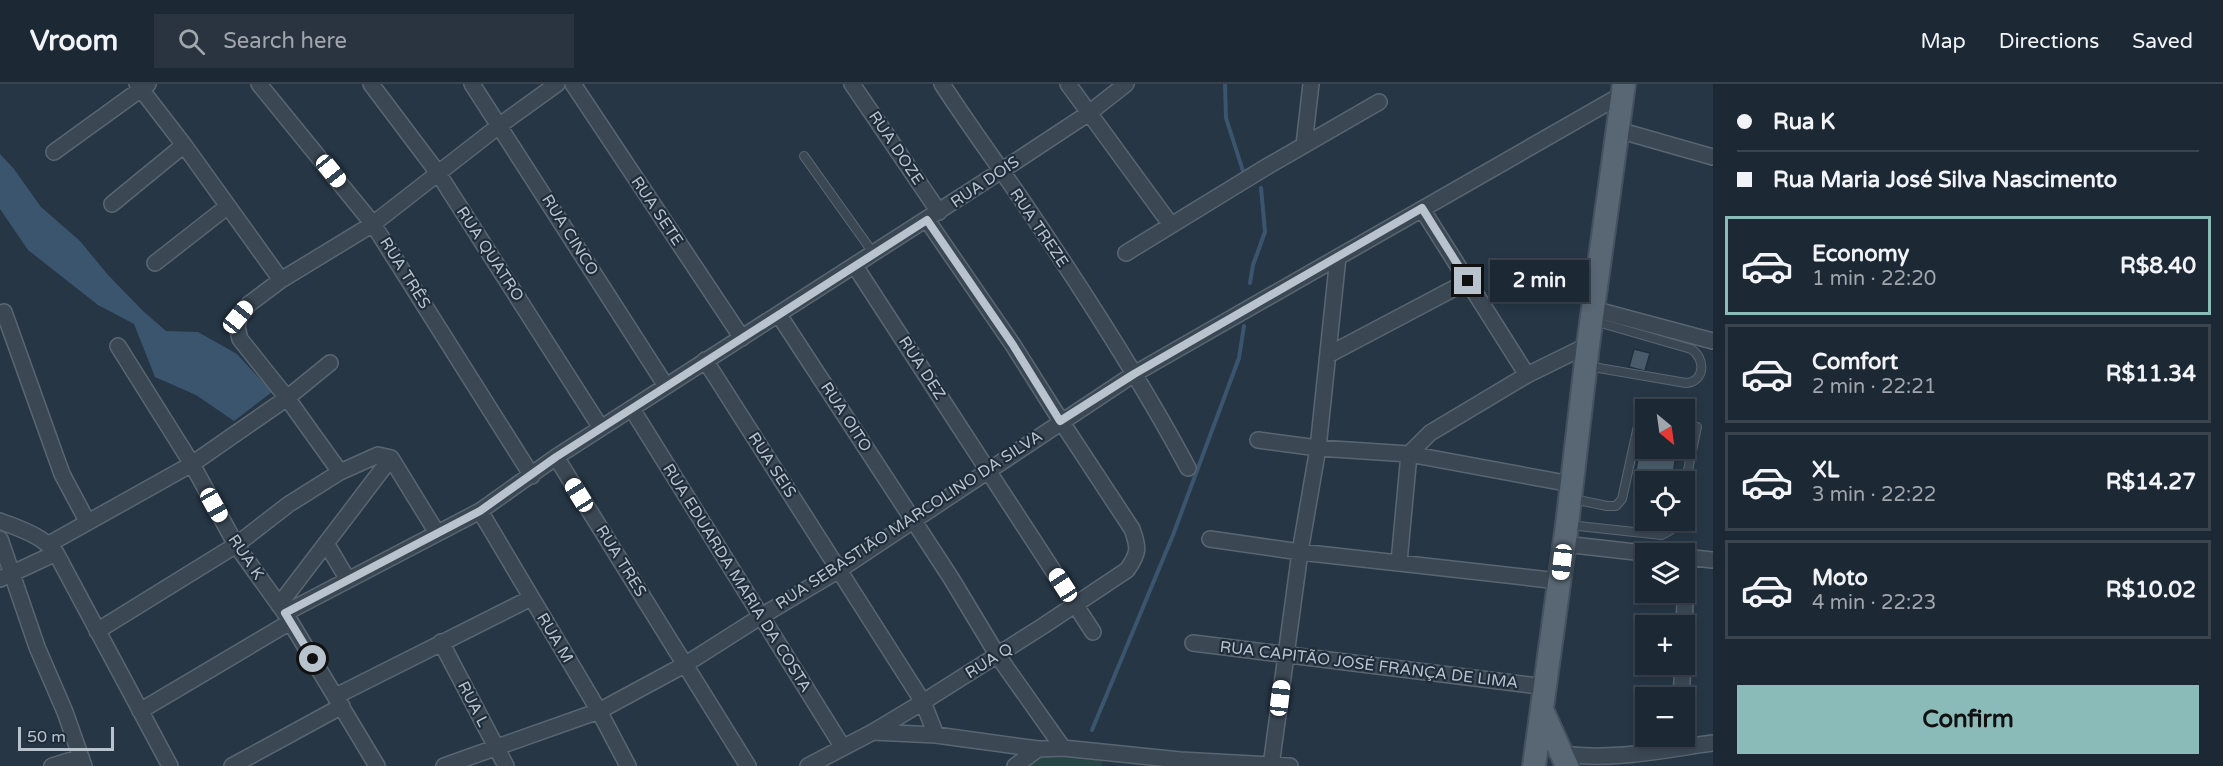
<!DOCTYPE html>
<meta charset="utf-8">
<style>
body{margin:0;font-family:"Varela Round",sans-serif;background:#293440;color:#f1f3f6;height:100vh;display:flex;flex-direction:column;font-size:22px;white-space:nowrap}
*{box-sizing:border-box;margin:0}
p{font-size:20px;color:#a0a6ac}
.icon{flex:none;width:33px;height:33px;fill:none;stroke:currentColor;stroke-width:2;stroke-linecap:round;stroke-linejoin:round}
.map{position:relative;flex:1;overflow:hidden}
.panel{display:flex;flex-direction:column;background:#1c2834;width:510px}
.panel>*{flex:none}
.guide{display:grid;align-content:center;height:132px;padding:0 24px;background:#1c2834}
.needle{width:39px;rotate:151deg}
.tools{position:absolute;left:1635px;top:315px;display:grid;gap:12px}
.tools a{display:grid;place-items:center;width:60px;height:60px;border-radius:0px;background:#1c2834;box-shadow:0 3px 9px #0003,0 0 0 2px #3a444f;font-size:30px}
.scale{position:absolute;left:18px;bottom:15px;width:96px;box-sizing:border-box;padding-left:6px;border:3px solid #b8c3ce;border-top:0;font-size:16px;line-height:21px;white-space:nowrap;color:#b8c3ce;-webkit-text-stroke:4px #1f2d3a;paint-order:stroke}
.end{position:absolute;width:27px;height:27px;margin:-14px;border:8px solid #b8c3ce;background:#111;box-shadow:0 0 0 3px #111}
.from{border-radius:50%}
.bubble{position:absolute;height:42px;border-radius:0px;background:#1c2834;box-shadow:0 3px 9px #0003,0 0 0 2px #3a444f;font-size:20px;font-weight:800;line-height:42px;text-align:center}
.car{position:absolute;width:18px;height:36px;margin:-18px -9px;border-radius:8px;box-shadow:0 0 4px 2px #0007;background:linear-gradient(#fff 24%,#345 0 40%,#fff 0 76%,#345 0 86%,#fff 0)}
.guide b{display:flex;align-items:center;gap:21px;height:57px;font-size:22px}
.guide b+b{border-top:2px solid #3a444f}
.guide i{width:15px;height:15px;background:#f1f3f6}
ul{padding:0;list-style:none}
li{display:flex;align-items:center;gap:18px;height:99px;margin:0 12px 9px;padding:0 12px;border:3px solid #3a444f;border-radius:0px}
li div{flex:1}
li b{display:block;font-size:22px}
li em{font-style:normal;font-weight:800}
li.selected{border-color:#8bbbb9}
li>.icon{width:54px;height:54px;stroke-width:1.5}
.action{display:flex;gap:12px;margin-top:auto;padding:12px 24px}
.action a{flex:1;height:69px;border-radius:0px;background:#8bbbb9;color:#111;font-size:24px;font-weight:800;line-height:69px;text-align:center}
header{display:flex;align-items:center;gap:36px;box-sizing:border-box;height:84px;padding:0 30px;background:#1c2834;border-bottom:2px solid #3a444f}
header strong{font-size:28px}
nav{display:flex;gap:33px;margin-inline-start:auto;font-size:21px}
.search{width:420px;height:54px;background:#293440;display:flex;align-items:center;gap:15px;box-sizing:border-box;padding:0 21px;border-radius:0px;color:#a0a6ac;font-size:22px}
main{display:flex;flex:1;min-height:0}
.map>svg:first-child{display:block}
.green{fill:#284546}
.water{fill:#3b556e}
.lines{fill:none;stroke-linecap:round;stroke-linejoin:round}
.stream{stroke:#3b556e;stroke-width:4}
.building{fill:#4a5c6b;stroke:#212f3c;stroke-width:1.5}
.lane-casing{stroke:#596672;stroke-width:10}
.street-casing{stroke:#596672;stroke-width:18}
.primary-casing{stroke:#44515e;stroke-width:26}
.lane{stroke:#3b4854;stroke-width:8}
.street{stroke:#3b4854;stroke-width:15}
.primary{stroke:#596774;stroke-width:22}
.route{stroke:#b8c3ce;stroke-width:8}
.labels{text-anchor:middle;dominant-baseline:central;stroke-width:4.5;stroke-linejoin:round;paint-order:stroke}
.street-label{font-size:16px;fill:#b8c3ce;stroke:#1f2d3a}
</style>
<header>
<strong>Vroom</strong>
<div class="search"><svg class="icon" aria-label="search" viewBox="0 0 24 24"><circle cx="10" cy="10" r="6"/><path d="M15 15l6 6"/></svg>Search here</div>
<nav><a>Map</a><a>Directions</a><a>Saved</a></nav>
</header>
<main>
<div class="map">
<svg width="1713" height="682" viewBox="0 0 1713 682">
<rect width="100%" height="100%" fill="#263645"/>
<path class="green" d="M1049,669L1102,675V682H1022L1029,677Z"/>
<path class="water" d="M0,70L14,85L41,123L80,157L108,191L143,227L166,247L198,248L237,270L272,308L234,337L196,311L155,293L134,240L98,221L28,166L0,125Z"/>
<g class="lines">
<path class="stream" d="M1225,0L1226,34L1243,87
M1250,199L1253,181L1265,148L1261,104
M1092,646L1173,451L1239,274L1244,242"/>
</g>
<path class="building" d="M1634,265L1650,269L1645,287L1629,283Z
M1641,355L1646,356V364H1677L1672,398H1646V407L1633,405Z"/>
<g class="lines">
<defs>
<path id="lane" d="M804,72L874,170
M1587,282L1686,299C1705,298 1706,274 1691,265L1594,237
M1684,405L1697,343
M1573,415L1607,422H1616L1622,415L1643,319
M1569,441L1662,451L1671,446L1678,436"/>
<path id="street" d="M137,0L184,61L281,196
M259,0L373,140L532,392
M371,0L438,89L601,344
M472,0L666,302
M573,0L742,254
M852,0L939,128
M942,0C970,43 1001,85 1030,128C1086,211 1141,296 1188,384
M1068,0L1171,141
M1618,46L1713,73
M1304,61L1311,0
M54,68L148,0
M112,120L184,61
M1422,125L1527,291
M1126,169L1268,82L1379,18
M155,179L228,122
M855,182L1093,548
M1593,225L1713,257
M4,228L62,390L87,437
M779,231L951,494L998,572L1063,664
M118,262L192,380L236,461L285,529L377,682
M1328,271L1468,197
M705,276L923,618L936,651
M632,325L842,662
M1258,356L1318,364L1409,370L1571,400
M556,373L748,682
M340,388L287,314L240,255L237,243L239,233L249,220L281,196L373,140L500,41L557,0
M480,427L599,627L628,682
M0,437C20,445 42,451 56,469L170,682
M0,455L37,563L65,628L84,682
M1210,455L1300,468L1559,497
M326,459L348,496
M49,460L192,380L287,314L330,279
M1564,460L1653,470
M1684,473L1713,476
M1399,478L1409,370L1430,349L1527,291L1588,261
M0,495L56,469
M279,521L391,374
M285,529L480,427L556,373L1001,87L1089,29L1126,0
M1684,542L1687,473
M97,547L236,461L289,420L340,388L378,371L391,374L437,449
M441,558L506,682
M1193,559L1546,603
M336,612L531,514
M1681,614L1683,580
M140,627L290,538
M873,648L936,651L1038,665L1063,664L1180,676L1290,682
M1562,670C1612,677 1663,666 1713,659
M52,682L81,673
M232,682L342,622
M444,682L599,627L686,580L760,533L839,486L1134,290L1623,10
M808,682L873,648L923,618L1043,542L1127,486C1139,469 1139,464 1132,445L1061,337L1013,261L927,136
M1015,682L1038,665
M1271,682L1300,468L1318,364L1338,173"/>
<path id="primary" d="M1543,628L1567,682
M1534,682L1567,441L1588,261L1624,0"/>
</defs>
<use href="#lane" class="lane-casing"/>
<use href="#street" class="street-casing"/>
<use href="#primary" class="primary-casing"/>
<use href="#lane" class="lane"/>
<use href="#street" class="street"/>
<use href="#primary" class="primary"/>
</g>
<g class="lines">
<path class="route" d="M313,575L285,529L480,427L556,373L927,136L1013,261L1060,337L1134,290L1422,124L1468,197"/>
</g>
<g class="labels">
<g class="street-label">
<text transform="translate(896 64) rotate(56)">RUA DOZE</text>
<text transform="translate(985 98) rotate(-34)">RUA DOIS</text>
<text transform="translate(657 127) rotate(56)">RUA SETE</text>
<text transform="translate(1039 144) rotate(56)">RUA TREZE</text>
<text transform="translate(570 151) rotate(58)">RUA CINCO</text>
<text transform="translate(490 170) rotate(57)">RUA QUATRO</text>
<text transform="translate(405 189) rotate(58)">RUA TRÊS</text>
<text transform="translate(922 284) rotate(57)">RUA DEZ</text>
<text transform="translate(846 333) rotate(57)">RUA OITO</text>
<text transform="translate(772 381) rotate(57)">RUA SEIS</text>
<text transform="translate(909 436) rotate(-33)">RUA SEBASTIÃO MARCOLINO DA SILVA</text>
<text transform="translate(246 473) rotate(56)">RUA K</text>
<text transform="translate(621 477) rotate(58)">RUA TRES</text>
<text transform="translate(737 494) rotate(58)">RUA EDUARDA MARIA DA COSTA</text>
<text transform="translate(555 554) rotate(59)">RUA M</text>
<text transform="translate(989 577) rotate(-32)">RUA Q</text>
<text transform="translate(1369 581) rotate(7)">RUA CAPITÃO JOSÉ FRANÇA DE LIMA</text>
<text transform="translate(473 620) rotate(63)">RUA L</text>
</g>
</g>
</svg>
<div class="tools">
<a><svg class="needle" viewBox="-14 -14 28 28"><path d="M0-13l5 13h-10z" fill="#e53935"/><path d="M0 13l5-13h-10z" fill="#a0a6ac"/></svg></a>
<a><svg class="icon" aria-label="locate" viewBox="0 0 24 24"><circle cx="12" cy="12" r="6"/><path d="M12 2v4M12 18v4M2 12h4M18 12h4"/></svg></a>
<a><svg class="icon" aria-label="layers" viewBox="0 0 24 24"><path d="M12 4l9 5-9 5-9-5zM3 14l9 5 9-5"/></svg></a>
<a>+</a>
<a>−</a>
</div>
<div class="scale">50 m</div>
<i class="end from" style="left:313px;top:575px"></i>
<i class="end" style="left:1468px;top:197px"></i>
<div class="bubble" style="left:1490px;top:176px;width:99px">2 min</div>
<i class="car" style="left:331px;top:87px;rotate:141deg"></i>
<i class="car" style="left:238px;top:233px;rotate:39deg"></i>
<i class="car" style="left:579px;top:411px;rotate:328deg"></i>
<i class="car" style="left:214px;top:421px;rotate:151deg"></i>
<i class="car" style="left:1562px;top:478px;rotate:187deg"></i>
<i class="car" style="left:1063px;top:501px;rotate:327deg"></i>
<i class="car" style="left:1280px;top:614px;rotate:7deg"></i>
</div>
<section class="panel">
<div class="guide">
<b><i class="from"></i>Rua K</b>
<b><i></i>Rua Maria José Silva Nascimento</b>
</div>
<ul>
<li class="selected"><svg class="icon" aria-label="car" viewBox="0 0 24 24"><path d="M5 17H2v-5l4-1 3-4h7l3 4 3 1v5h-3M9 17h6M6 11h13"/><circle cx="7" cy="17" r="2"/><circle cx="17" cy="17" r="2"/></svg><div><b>Economy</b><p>1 min · 22:20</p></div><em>R$8.40</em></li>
<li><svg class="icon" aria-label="car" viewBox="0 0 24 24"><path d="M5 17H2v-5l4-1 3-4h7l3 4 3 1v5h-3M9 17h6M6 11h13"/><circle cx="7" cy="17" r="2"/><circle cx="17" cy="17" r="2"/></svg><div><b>Comfort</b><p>2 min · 22:21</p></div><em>R$11.34</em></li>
<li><svg class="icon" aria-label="car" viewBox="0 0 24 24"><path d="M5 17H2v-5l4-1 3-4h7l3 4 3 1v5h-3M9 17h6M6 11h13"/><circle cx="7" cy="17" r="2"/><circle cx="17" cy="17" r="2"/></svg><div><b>XL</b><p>3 min · 22:22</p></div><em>R$14.27</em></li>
<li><svg class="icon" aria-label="car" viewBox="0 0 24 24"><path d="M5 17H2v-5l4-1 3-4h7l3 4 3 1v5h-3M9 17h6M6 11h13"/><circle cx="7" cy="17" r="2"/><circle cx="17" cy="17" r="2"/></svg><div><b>Moto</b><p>4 min · 22:23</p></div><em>R$10.02</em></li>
</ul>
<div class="action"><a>Confirm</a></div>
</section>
</main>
